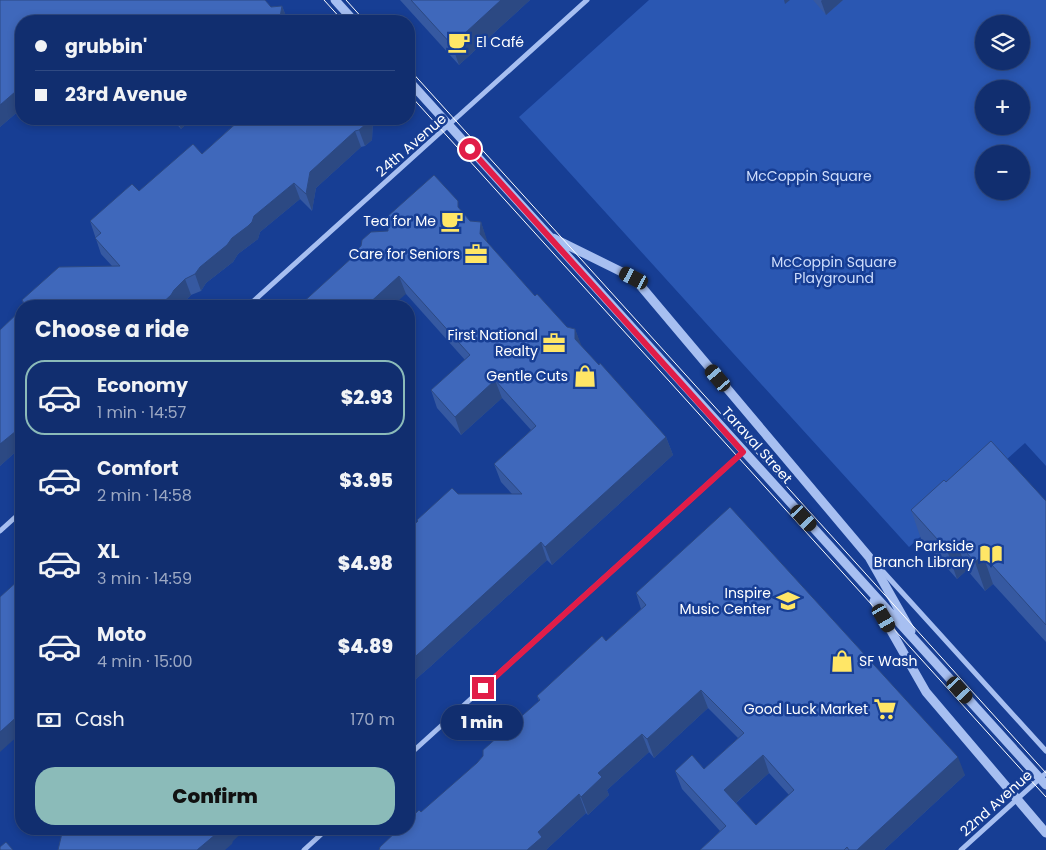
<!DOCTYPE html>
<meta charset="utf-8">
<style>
body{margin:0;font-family:Poppins,sans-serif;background:#1e3a77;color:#f1f3f6;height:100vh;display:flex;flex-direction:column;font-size:19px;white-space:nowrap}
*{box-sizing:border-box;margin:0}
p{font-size:16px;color:#9ca8c3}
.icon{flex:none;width:28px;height:28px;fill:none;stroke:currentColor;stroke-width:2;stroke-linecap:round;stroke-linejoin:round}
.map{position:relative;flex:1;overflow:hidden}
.sheet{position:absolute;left:15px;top:300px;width:400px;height:535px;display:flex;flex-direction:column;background:#112e6f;border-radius:20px;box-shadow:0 2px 8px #0003,0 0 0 1px #304a82}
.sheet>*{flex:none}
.hud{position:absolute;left:15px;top:15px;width:400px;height:110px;border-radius:20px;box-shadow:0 2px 8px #0003,0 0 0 1px #304a82;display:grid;align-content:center;height:110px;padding:0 20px;background:#112e6f}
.controls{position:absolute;left:975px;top:15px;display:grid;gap:10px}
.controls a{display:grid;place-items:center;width:55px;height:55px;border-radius:50%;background:#112e6f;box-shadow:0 2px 8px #0003,0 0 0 1px #304a82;font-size:25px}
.end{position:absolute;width:22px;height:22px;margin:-11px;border:6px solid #e11d48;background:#fff;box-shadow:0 0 0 2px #fff}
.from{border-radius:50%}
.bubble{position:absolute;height:35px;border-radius:18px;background:#112e6f;box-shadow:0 2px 8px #0003,0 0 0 1px #304a82;font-size:16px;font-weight:800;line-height:35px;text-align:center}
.car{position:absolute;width:15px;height:30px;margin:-15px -8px;border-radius:6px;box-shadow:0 0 4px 1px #0007;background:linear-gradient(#222 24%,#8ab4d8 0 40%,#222 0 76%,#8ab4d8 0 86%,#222 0)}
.hud b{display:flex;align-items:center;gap:18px;height:48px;font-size:19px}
.hud b+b{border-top:1px solid #304a82}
.hud i{width:12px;height:12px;background:#f1f3f6}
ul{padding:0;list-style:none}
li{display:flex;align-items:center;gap:15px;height:75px;margin:0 10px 8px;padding:0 10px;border:2px solid transparent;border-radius:20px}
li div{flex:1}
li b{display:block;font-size:19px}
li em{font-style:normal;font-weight:800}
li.current{border-color:#8bbbb9}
li>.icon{width:45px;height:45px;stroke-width:1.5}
h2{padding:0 20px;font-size:22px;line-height:60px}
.pay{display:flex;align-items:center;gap:12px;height:55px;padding:0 20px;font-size:19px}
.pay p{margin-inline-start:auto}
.action{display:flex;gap:10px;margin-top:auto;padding:10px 20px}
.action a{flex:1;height:58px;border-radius:20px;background:#8bbbb9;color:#111;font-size:20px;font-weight:800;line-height:58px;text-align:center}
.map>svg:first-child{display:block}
.green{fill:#2a57b2;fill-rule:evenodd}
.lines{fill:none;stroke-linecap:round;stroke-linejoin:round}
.minor{stroke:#a7bff1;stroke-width:5}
.tertiary{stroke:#a7bff1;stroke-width:9}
.tram{stroke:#fff;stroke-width:1}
.wall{fill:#3659a1;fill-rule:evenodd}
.shaded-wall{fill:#2c4983}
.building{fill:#3f68bb;stroke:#2c4983;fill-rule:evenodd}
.route{stroke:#e11d48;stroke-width:6}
.labels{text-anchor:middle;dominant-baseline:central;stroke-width:5;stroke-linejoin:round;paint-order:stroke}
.poi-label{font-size:14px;fill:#fff;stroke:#173e94;text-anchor:end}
.street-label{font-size:14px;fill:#fff;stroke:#173e94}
.park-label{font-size:14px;fill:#ceddfc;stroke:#173e94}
</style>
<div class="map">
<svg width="1046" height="850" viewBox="0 0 1046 850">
<rect width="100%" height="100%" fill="#173e94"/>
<path class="green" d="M649,0H1046V466L1025,443L909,547L519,117ZM984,24H1021V61H984ZM984,89H1021V126H984ZM984,154H1021V191H984Z"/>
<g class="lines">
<path class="minor" d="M248,306L587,0
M0,531L21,512
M878,566L1046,751
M409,755L743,452
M304,850L327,829
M961,850L1046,773"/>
<path class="tertiary" d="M335,0L354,21
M409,81L1046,785
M553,238L634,278L869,557L911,631
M874,601L926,692L1046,833"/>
<path class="tram" d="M324,0L343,21
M346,0L365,21
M409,69L1046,773
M409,94L1046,797"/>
</g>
<path class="wall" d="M0,0L271,7L282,6L288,21H21V109L0,127Z
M400,0H530L459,65Z
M813,0H843L826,15Z
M172,119H192L181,129Z
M234,119H373L372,140L365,146L361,147L316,188L312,211L300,199L260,232L258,239L238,254L233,262L206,283L201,291L191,295L180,306H24L22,300L112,266L101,254L90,221L139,191L202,154L237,122Z
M461,210L470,221L481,222L487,242L535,296L567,327L575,329L581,346L666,437L673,455L552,565L547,560L431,666L409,685V530L418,522L417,520L458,494H512L501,482L494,464L531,430L502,398L461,435L437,408L431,390L465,360L406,294L354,256L353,253L388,231Z
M21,310V447L0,466V330Z
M946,482L1046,501V642L993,584L985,591L967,570L957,579L921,539L911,510Z
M636,593L965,775L884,850H700L720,831L682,789L675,771L704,769L738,738L708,708L654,758L649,752L607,790L609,795L588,815L586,813L547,849V850H379L477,763L539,701L537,696L606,641L641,609ZM769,773L789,795L756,825L736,803Z"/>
<path class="shaded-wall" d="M501,0H530L459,65L452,45Z
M784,0H790L785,4Z
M822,0H843L826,15L821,1Z
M282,6L288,21H282L280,17Z
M15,92L21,109L0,127V105Z
M177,119H192L181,129Z
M366,119H373L372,140L365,146L359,130Z
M355,131L361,147L316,188L312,211L306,194L310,172Z
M294,183L300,199L260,232L258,239L238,254L233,262L206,283L201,291L195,274L200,267L232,238L254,216Z
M481,222L487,240V252L480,234Z
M399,276L406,294L392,306H366Z
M185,279L191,295L180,306H159L174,290Z
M575,329L582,347L575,339Z
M495,380L502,398L461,435L455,417Z
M21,429V444L17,432Z
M16,431L21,447L0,466V444Z
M666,437L673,455L552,565L545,547Z
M956,541L967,570L957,579L947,550Z
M541,542L547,560L431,666L409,685V662Z
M983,555L993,584L985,591L975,562Z
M701,690L708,708L654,758L647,739Z
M21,713V733L0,752V732Z
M642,734L649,752L607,790L609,795L588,815L581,797L598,773Z
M763,755L769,773L730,808L724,790Z
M958,757L965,775L884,850H857Z
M579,794L586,813L547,849V850H527L538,832Z
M222,829H246L233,841L232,844L225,850H197Z"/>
<path class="building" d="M0,0H265L271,7L282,6L280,17L284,21H21V97L20,98L15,92L0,105Z
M411,0H501L452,45Z
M241,119H366V124L359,130L355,131L310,172L306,194L294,183L254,216L252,222L248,226L232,238L227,245L200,267L195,274L185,279L174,290L171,295L159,306H26L22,300L59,267L120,266L95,238L101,233L90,221L132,184L139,191L193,144L202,154Z
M434,175L458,201V207L470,221L481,222L480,234L535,296L537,294L567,327L575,329V339L599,365L600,363L666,437L545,547L541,542L425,648L409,662V530L418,521L417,520L452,488L458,494H522L494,464L536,426L495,380L455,417L431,390L470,355L399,276L366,306H299L355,255L353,253L361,246L362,240L371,232L388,231V216Z
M21,310V429L17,432L16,431L0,444V330Z
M991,441L1046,501V625L983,555L975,562L956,541L947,550L911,510L944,480L946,482Z
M730,507L958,757L857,850H849L847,847L844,850H700L726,826L675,771L692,755L704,769L744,733L701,690L647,739L642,734L598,773L602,777L581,797L579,794L538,832L542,837L527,850H379L380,847L399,829H409V820L419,810L421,812L477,763L483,756V750L540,700L537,696L602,636L606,641L646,605L636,593ZM763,755L794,790L756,825L724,790Z
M21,578V713L0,732V597Z
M63,829H222L197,850H58Z
M6,842L13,850H0V847Z"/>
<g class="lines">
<path class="route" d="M470,149L743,452L483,688"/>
</g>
<defs>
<symbol id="cafe-bare" viewBox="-9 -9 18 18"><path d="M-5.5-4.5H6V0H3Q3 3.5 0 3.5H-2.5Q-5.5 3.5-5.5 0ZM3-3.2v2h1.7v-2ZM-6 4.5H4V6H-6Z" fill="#ffe666" stroke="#173e94" stroke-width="2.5" paint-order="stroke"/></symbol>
<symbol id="office-bare" viewBox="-9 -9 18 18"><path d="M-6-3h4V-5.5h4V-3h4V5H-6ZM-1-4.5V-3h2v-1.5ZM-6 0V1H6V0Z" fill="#ffe666" stroke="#173e94" stroke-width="2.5" paint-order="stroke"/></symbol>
<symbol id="shop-bare" viewBox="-9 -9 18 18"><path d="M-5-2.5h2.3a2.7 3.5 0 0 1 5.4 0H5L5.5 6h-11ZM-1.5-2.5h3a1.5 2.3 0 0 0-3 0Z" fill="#ffe666" stroke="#173e94" stroke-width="2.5" paint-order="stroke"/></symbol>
<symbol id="library-bare" viewBox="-9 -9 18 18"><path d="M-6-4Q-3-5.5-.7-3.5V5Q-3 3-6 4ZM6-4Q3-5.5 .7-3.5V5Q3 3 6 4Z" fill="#ffe666" stroke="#173e94" stroke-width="2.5" paint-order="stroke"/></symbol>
<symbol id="school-bare" viewBox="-9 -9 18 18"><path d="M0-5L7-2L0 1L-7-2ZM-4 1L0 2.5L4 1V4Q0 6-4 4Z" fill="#ffe666" stroke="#173e94" stroke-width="2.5" paint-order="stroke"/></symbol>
<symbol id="supermarket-bare" viewBox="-9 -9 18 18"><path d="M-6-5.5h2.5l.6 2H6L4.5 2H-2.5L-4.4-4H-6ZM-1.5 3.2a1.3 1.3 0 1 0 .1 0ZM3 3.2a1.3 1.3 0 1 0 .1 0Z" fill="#ffe666" stroke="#173e94" stroke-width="2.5" paint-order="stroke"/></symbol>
</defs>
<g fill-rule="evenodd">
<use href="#cafe-bare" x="443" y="26" width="32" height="32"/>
<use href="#cafe-bare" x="436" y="205" width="32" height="32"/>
<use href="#office-bare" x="460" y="238" width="32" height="32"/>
<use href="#office-bare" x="538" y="327" width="32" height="32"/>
<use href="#shop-bare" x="569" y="360" width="32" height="32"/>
<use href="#library-bare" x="975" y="538" width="32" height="32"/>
<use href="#school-bare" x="772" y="585" width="32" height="32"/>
<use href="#shop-bare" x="826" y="645" width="32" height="32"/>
<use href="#supermarket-bare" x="869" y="693" width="32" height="32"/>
</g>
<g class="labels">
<g class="poi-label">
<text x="476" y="42" text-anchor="start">El Café</text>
<text x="436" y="221">Tea for Me</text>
<text x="460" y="254">Care for Seniors</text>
<text x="538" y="335">First National<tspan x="538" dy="16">Realty</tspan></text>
<text x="568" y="376">Gentle Cuts</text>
<text x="974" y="546">Parkside<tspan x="974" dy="16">Branch Library</tspan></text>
<text x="771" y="593">Inspire<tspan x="771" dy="16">Music Center</tspan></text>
<text x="859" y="661" text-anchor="start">SF Wash</text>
<text x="868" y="709">Good Luck Market</text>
</g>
<g class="street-label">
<text transform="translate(411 145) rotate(-41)">24th Avenue</text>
<text transform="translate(757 445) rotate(48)">Taraval Street</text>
<text transform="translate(996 803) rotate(-42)">22nd Avenue</text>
</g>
<g class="park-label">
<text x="809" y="176">McCoppin Square</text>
<text x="834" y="262">McCoppin Square<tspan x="834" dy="16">Playground</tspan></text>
</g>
</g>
</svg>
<div class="controls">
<a><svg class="icon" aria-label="layers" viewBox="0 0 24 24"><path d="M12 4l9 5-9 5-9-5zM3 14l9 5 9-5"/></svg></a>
<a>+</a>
<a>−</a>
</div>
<i class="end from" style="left:470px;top:149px"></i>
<i class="end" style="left:483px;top:688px"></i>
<div class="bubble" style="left:441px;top:705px;width:82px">1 min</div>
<i class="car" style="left:634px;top:278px;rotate:297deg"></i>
<i class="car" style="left:718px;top:378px;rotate:320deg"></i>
<i class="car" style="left:804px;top:518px;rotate:137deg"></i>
<i class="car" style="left:884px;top:618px;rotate:150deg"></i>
<i class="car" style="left:960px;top:690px;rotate:138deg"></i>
<div class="hud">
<b><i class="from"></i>grubbin'</b>
<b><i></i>23rd Avenue</b>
</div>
<section class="sheet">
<h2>Choose a ride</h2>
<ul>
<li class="current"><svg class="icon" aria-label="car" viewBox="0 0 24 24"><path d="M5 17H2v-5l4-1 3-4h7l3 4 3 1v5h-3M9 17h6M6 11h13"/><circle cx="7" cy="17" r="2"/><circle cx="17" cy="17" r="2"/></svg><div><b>Economy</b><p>1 min · 14:57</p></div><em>$2.93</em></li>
<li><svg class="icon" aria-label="car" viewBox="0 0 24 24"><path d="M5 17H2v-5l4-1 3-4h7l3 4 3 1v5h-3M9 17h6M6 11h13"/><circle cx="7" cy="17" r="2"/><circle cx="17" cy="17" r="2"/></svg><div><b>Comfort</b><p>2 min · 14:58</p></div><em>$3.95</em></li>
<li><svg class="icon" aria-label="car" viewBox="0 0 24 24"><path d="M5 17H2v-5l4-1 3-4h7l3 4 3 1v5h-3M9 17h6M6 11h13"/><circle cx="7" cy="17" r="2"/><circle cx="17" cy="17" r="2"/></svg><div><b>XL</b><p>3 min · 14:59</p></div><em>$4.98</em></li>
<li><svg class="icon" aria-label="car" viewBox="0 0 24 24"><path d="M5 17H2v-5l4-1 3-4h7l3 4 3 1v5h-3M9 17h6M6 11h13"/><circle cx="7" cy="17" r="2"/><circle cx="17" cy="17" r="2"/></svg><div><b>Moto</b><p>4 min · 15:00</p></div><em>$4.89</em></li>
</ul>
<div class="pay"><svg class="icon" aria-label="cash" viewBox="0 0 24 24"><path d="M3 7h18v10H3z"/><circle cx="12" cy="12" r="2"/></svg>Cash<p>170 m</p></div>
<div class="action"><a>Confirm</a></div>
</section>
</div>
